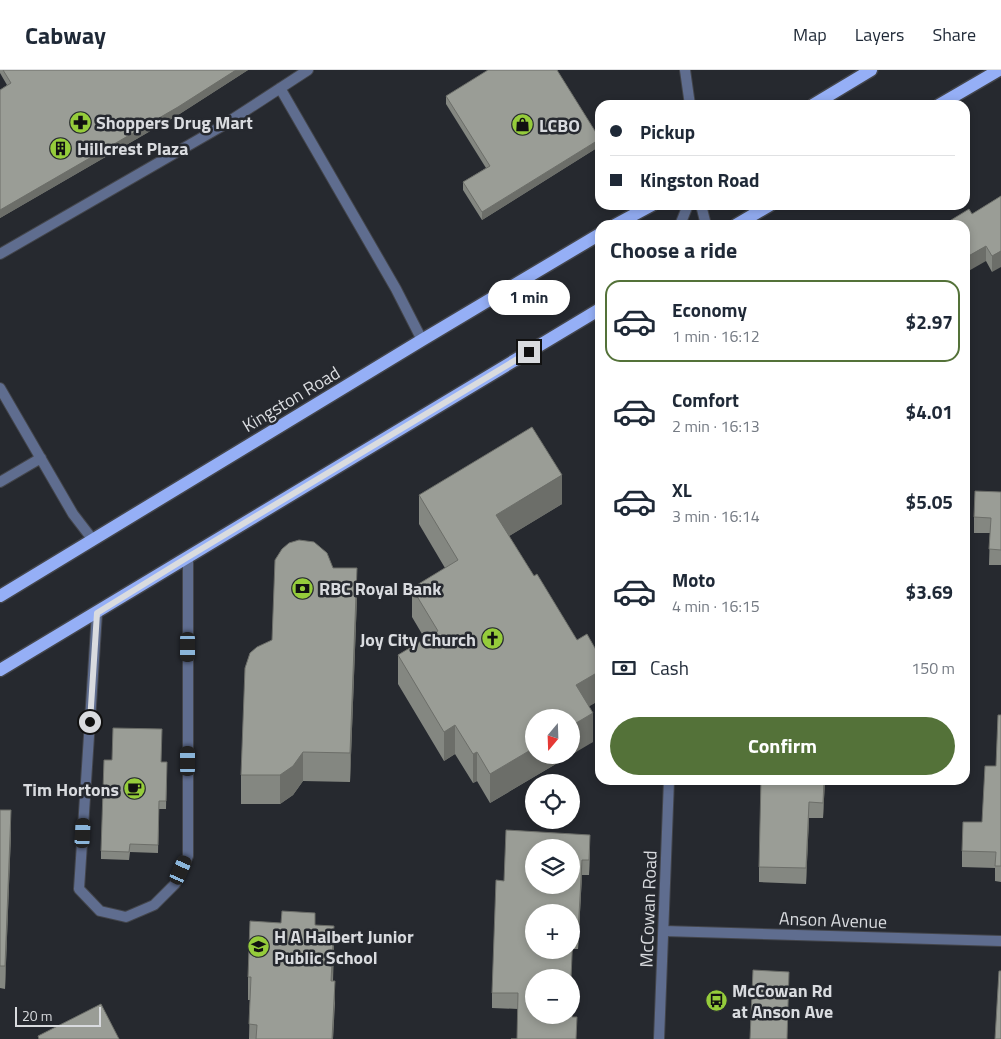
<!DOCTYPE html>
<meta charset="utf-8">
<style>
body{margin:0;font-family:"Titillium Web",sans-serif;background:#f2f2f3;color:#1f2937;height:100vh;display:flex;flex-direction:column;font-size:19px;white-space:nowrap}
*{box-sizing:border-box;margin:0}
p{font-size:16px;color:#747a83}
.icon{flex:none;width:28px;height:28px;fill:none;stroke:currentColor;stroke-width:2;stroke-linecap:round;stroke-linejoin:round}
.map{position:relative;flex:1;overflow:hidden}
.details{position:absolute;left:595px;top:150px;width:375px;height:565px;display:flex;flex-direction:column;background:#fff;border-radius:15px;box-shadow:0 2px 8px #0003}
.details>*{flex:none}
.guide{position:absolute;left:595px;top:30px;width:375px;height:110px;border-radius:15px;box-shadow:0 2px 8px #0003;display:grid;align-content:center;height:110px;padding:0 15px;background:#fff}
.needle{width:32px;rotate:199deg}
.fabs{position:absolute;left:525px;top:639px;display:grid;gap:10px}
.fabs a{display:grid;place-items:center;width:55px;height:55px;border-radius:50%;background:#fff;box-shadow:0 2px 8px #0003;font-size:25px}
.scale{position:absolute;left:15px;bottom:12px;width:86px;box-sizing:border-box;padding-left:5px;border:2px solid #d9dbdf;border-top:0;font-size:14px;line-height:18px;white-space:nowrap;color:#d9dbdf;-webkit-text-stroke:4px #26292f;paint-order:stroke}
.end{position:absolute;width:22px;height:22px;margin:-11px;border:6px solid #d9dbdf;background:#111;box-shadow:0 0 0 2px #111}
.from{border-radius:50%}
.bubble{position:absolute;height:35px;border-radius:18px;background:#fff;box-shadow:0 2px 8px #0003;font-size:16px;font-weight:700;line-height:35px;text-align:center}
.car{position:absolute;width:15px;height:30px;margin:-15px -8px;border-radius:6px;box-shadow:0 0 4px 1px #0007;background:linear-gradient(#222 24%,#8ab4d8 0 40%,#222 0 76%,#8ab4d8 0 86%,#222 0)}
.guide b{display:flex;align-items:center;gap:18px;height:48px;font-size:19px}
.guide b+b{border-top:1px solid #e0e1e3}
.guide i{width:12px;height:12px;background:#1f2937}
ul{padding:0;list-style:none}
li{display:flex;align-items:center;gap:15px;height:82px;margin:0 10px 8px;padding:0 5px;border:2px solid transparent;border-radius:15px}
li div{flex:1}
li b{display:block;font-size:19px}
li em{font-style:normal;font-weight:700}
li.selected{border-color:#547239}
li>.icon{width:45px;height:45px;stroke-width:1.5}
h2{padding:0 15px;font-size:22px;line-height:60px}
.pay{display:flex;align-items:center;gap:12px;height:55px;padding:0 15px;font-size:19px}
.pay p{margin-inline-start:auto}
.primary-button{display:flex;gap:10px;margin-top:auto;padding:10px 15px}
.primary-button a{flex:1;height:58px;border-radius:30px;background:#547239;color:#fff;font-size:20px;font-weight:700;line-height:58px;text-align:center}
header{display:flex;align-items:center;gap:30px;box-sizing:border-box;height:70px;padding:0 25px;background:#fff;border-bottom:1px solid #e0e1e3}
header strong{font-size:24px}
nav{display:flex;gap:28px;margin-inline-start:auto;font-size:18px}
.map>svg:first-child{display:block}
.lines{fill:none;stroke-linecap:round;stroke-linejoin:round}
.service-casing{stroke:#43454b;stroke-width:12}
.minor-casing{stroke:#43454b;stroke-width:12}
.tertiary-casing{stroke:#43454b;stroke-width:12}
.primary-casing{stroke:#43454b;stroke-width:15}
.service{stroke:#5f6d8f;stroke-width:10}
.minor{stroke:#5f6d8f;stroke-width:10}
.tertiary{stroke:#5f6d8f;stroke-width:10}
.primary{stroke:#95aff6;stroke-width:12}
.wall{fill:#848781}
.shaded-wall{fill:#6c6e69}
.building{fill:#9a9d96;stroke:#6c6e69;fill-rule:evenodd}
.route{stroke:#d9dbdf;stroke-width:6}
.labels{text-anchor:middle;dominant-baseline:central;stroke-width:5;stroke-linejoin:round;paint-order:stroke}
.poi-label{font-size:18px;font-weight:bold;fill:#d9dbdf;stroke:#26292f;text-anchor:start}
.street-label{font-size:18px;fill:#d9dbdf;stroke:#26292f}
</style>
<header>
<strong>Cabway</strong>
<nav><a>Map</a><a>Layers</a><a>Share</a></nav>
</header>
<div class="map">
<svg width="1001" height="969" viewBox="0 0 1001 969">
<rect width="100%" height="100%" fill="#26292f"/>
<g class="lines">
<defs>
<path id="service" d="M280,18L396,219L422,270
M0,184L222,56L308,0
M0,318L73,444L93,470
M0,412L41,388
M97,543L79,819L100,841L126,847L154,835L175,814L188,786V487"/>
<path id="minor" d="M685,0L690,35
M664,861L1001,871"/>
<path id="tertiary" d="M701,135L706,155
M680,155L688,135
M659,969L669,710"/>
<path id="primary" d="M813,35L871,0
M939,35L999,0
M615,155L652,135
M736,155L770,135
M0,526L422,270L600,164
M0,600L600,239"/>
</defs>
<use href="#service" class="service-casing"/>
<use href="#minor" class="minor-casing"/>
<use href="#tertiary" class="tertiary-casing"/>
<use href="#primary" class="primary-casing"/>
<use href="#service" class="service"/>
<use href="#minor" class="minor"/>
<use href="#tertiary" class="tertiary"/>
<use href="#primary" class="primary"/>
</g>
<path class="wall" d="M0,0H248L178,45L0,148V20L7,15L0,3Z
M446,26L600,68V76L482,150L463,120V112L486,98L446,34Z
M1001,126L992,202L986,191L972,144Z
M1001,422V495H989L990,463H974V447Z
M419,425L562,434L509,466L534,506L577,570L600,587V630L589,636L593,672L534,685H571L490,733L477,711L473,713L455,684L444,691L398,614V585L425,569L412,547V518L445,498L419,454Z
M333,498L357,527L350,712L303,711L293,725L280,734H241V705L272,570Z
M1001,645V812L995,811V798L962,797V781L982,752L996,696Z
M161,692H167L166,739H159L158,783L130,782L129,790L101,789V781Z
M825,710L823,748H809L806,814L759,812V797Z
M0,740L11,763L5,919L0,918Z
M590,780L589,805H582L578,879H573L517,969L518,939L492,938V923L504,811Z
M315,855L334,878L333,911L335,933L333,969H249L250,930H248V907Z"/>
<path class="shaded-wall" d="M236,0H248L178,45L0,148V140Z
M600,69V76L482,150V142Z
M986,176V191L965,203V188Z
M1001,181V197L992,202V186Z
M562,405V434L496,474V445Z
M357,498V527L350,712V683Z
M600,601V630L576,644V615Z
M593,643V672L571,685V656Z
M455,655V684L444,691V662Z
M534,678V685H571L490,733V704Z
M303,682V711L293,725L280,734V705Z
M477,682V711L473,713V684Z
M824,710H825L823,748V733Z
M809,732V748L806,814V798Z
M11,740V763L5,919V896Z
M590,765V780L589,805V790Z
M582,790V805L578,879V863Z
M334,856V878L331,933V911Z
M335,911L333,969H332Z"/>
<path class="building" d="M3,0H236L178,37L0,140V20L11,13Z
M488,0H557L600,69L482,142L463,112L490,96L446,26Z
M1001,126V181L992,186L986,176L965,188V155H943L969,139L972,144Z
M532,357L562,405L496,445L534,506L537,504L577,570L587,564L600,587V601L576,615L593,643L571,656V648H534V678L490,704L477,682L473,684L455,655L444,662L398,585L438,561L412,518L458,490L419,425Z
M975,421L1001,422V480L989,479L991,448L974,447Z
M299,470L314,472L327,483L333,498H357L350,683L303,682L293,696L280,705H241L245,598L250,583L257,577L272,570L275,490L282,479L289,473Z
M998,645H1001V796H995L996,782L962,781L963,752H982L985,696H996Z
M113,658L162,659L161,692H167L166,731H159L158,775L130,774L129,782L101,781L104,690H112Z
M761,710H824L823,733L809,732L806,798L759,797Z
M0,740H11L5,896H0Z
M506,760L590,765L589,790H582L578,863H573L571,908H534V945H571V934H572V947H577L576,969H511H517L518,923H492L496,810L504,811ZM534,778H571V815H534ZM534,842H571V880H534Z
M282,841L315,843V855L334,856L331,911H335L332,969H256L257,955L249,954L251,907H248L250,851L281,853Z
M753,900L789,902L787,969H750Z
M999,901H1001V969H995Z
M101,934L119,969H39L38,966Z"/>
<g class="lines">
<path class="route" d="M90,652L97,543L188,487L529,282"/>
</g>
<defs>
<symbol id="pharmacy-disc" viewBox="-11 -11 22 22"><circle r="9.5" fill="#95cc3b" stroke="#26292f"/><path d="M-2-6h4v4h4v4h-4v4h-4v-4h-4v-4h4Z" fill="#111"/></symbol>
<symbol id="shop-disc" viewBox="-11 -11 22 22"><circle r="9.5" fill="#95cc3b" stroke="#26292f"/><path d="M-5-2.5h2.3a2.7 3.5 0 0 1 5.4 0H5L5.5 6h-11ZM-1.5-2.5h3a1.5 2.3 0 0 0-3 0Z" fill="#111"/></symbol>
<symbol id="building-disc" viewBox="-11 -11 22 22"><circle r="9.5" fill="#95cc3b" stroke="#26292f"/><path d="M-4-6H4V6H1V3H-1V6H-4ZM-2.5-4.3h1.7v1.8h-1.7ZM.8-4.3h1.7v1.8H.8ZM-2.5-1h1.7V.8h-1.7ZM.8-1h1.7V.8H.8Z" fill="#111"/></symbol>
<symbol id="bank-disc" viewBox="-11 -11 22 22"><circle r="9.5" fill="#95cc3b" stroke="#26292f"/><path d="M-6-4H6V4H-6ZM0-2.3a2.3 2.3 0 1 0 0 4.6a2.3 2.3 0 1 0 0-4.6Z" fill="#111"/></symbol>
<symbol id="church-disc" viewBox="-11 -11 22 22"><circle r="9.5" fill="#95cc3b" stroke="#26292f"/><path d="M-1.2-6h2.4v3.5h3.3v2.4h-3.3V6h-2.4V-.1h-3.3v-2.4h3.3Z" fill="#111"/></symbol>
<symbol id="cafe-disc" viewBox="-11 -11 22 22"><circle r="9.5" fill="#95cc3b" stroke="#26292f"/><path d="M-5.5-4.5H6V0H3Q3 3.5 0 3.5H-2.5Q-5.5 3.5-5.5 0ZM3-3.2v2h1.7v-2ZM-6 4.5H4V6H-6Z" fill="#111"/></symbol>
<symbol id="school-disc" viewBox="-11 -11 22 22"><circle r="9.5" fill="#95cc3b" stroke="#26292f"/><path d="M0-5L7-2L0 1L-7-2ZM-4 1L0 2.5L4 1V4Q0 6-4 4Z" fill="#111"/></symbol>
<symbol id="bus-disc" viewBox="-11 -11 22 22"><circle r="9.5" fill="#95cc3b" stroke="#26292f"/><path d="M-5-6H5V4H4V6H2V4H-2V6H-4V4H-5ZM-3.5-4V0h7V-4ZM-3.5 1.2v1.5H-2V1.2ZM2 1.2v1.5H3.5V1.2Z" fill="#111"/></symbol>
</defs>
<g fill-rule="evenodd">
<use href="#pharmacy-disc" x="68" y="40" width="25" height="25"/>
<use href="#shop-disc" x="510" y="42" width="25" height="25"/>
<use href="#building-disc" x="48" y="66" width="25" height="25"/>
<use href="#bank-disc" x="290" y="506" width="25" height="25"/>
<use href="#church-disc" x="480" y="556" width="25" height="25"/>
<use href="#cafe-disc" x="122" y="706" width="25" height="25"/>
<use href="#school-disc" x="246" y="864" width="25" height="25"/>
<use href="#bus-disc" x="704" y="918" width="25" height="25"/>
</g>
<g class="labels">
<g class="poi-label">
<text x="96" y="52">Shoppers Drug Mart</text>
<text x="539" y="55">LCBO</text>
<text x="77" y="78">Hillcrest Plaza</text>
<text x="319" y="518">RBC Royal Bank</text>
<text x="476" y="569" text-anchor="end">Joy City Church</text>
<text x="119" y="719" text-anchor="end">Tim Hortons</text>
<text x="274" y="866">H A Halbert Junior<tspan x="274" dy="21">Public School</tspan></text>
<text x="732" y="920">McCowan Rd<tspan x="732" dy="21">at Anson Ave</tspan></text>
</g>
<g class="street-label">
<text transform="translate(291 329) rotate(-31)">Kingston Road</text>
<text transform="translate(648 839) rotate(-88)">McCowan Road</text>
<text transform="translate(833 850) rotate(2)">Anson Avenue</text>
</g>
</g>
</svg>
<div class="fabs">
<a><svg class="needle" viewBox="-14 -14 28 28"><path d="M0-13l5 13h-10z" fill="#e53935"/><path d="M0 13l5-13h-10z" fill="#747a83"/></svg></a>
<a><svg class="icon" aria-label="locate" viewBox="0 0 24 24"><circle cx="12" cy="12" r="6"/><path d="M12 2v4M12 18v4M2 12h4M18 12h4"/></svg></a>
<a><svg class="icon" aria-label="layers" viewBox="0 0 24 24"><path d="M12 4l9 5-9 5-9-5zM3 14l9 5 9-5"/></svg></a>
<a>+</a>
<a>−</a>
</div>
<div class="scale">20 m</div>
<i class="end from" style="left:90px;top:652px"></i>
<i class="end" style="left:529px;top:282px"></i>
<div class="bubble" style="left:488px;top:210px;width:82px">1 min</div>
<i class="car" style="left:188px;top:577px;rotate:180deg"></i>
<i class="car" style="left:188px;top:691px;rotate:0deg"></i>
<i class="car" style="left:83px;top:763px;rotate:3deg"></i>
<i class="car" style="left:181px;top:800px;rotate:24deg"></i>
<div class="guide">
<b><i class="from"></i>Pickup</b>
<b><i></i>Kingston Road</b>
</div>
<section class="details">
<h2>Choose a ride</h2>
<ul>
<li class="selected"><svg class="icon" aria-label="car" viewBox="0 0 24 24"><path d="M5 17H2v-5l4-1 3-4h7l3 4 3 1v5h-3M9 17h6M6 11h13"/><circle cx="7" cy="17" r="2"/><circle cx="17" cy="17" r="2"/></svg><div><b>Economy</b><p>1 min · 16:12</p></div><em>$2.97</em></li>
<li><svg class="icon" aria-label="car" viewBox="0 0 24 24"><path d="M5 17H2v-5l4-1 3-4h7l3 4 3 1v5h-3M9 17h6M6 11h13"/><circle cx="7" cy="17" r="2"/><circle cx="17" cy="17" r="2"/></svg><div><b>Comfort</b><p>2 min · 16:13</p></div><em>$4.01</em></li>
<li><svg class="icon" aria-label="car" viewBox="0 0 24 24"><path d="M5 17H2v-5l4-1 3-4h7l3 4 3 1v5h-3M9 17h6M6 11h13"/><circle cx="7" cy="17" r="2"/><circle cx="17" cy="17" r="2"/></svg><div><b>XL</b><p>3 min · 16:14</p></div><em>$5.05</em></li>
<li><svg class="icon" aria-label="car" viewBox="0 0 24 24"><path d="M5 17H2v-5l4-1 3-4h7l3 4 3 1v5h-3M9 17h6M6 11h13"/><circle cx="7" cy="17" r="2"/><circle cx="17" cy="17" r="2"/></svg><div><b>Moto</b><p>4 min · 16:15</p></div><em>$3.69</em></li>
</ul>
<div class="pay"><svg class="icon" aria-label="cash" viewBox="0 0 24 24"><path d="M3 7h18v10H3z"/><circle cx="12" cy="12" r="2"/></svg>Cash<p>150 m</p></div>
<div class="primary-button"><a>Confirm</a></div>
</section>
</div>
